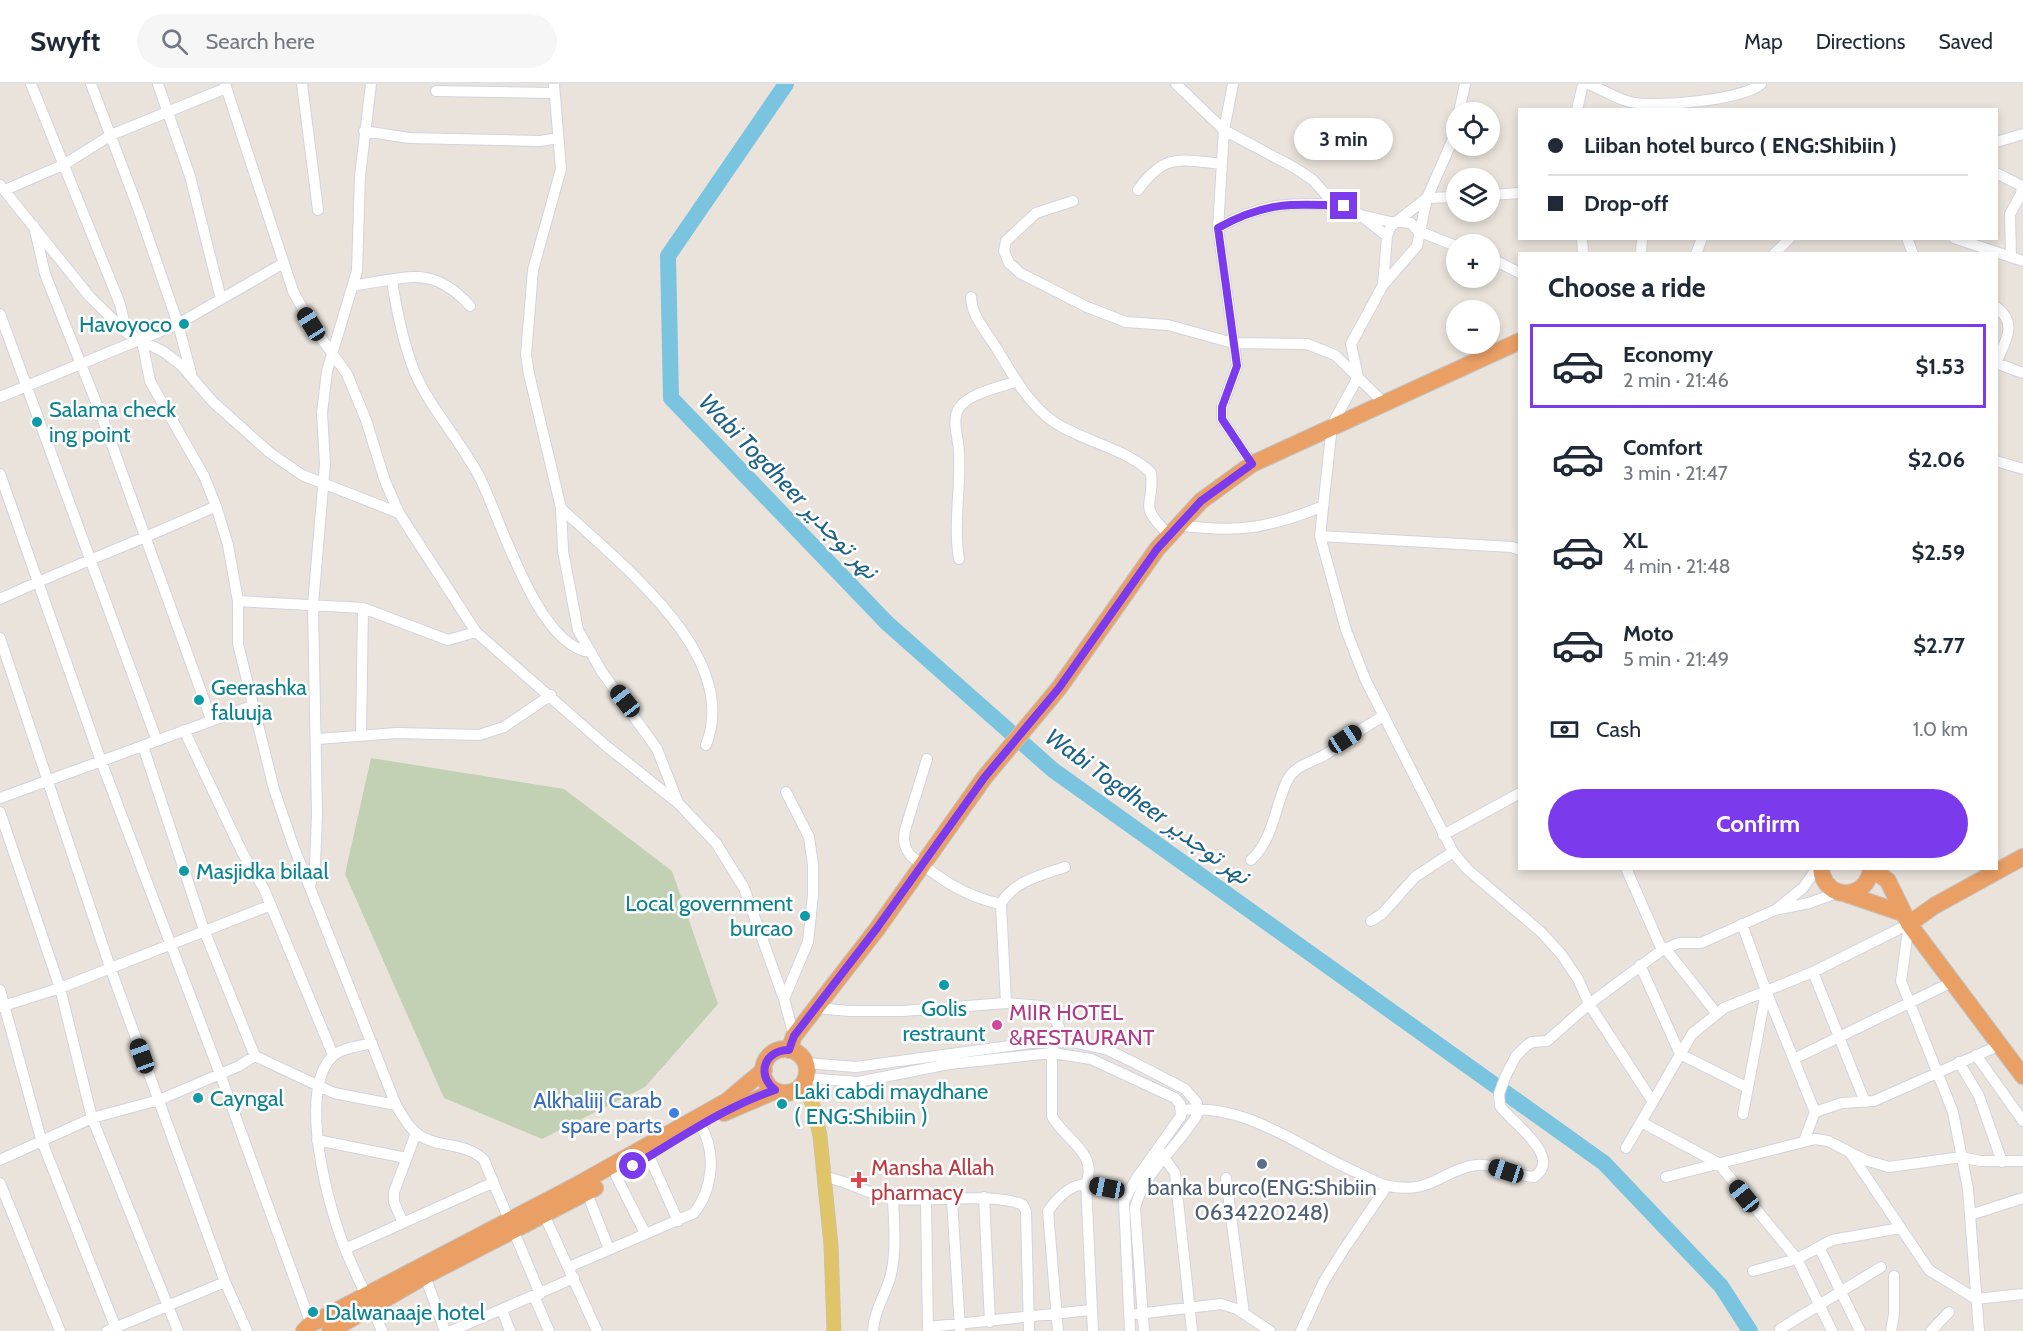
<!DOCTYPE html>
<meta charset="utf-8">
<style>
body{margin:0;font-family:Cabin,Vazirmatn,sans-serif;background:#f6f6f7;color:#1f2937;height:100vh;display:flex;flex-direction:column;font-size:22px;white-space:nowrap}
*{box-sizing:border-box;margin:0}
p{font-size:20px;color:#747a83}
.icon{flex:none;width:33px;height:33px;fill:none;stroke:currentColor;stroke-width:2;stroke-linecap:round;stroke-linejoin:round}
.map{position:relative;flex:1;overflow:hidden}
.sheet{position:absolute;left:1518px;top:168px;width:480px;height:618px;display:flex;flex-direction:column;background:#fff;border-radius:0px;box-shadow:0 3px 9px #0003}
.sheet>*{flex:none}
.guide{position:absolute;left:1518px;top:24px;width:480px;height:132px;border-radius:0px;box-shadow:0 3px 9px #0003;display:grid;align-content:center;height:132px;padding:0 30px;background:#fff}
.tools{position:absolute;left:1446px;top:18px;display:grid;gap:12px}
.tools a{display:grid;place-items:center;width:54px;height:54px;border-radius:50%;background:#fff;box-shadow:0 3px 9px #0003;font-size:30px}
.end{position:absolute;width:27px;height:27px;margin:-14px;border:8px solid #7c3aed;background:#fff;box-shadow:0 0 0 3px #fff}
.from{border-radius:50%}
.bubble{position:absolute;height:42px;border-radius:21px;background:#fff;box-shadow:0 3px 9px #0003;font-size:20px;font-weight:700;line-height:42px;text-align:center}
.car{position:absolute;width:18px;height:36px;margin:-18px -9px;border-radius:8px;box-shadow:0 0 4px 2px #0007;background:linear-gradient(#222 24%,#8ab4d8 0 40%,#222 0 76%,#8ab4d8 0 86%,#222 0)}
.guide b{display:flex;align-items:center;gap:21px;height:57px;font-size:22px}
.guide b+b{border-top:2px solid #e0e1e3}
.guide i{width:15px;height:15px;background:#1f2937}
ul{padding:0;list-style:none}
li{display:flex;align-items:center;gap:18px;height:84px;margin:0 12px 9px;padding:0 18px;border:3px solid transparent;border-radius:0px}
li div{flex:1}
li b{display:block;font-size:22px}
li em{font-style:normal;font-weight:700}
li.selected{border-color:#7c3aed}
li>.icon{width:54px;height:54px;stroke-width:1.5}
h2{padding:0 30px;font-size:27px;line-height:72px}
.pay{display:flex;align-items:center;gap:15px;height:66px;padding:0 30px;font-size:22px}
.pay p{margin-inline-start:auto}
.primary-button{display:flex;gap:12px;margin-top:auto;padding:12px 30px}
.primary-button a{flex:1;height:69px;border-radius:36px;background:#7c3aed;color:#fff;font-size:24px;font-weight:700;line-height:69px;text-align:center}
header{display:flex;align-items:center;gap:36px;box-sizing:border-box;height:84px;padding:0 30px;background:#fff;border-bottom:2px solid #e0e1e3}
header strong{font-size:28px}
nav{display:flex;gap:33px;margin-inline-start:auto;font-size:21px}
.search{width:420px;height:54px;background:#f6f6f7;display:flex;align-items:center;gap:15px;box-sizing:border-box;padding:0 21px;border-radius:33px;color:#747a83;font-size:22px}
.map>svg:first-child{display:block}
.cemetery{fill:#c2d0b4}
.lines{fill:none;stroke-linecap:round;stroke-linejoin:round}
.river{stroke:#7ac4df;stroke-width:16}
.minor-casing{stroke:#d1d3df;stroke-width:12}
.major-casing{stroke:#c3c3c3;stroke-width:15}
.highway-casing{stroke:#c3c3c3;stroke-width:18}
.minor{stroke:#fff;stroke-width:10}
.major{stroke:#dfc46a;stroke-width:14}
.highway{stroke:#ea9f65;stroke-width:16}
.route{stroke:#7c3aed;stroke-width:8}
.culture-dot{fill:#0f9aa8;stroke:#fff;stroke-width:2}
.hotel-dot{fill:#d1479c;stroke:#fff;stroke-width:2}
.shop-dot{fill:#3f7fe0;stroke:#fff;stroke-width:2}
.service-dot{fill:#5c6f8a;stroke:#fff;stroke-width:2}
.health-dot{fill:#e0444e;stroke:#fff;stroke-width:2}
.labels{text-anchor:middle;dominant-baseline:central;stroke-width:5;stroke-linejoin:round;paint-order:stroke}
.culture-label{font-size:22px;fill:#0d838f;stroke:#fff;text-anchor:start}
.hotel-label{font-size:22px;fill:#b23c85;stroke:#fff;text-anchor:start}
.shop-label{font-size:22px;fill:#366cbe;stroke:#fff;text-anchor:end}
.health-label{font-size:22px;fill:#be3a42;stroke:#fff;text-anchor:start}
.service-label{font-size:22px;fill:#4e5e75;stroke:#fff}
.water-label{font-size:24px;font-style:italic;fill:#1d6287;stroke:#fff}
</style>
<header>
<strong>Swyft</strong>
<div class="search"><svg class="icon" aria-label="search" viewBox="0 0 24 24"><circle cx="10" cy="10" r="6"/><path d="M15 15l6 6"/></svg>Search here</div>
<nav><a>Map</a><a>Directions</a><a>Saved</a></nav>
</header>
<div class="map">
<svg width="2023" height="1247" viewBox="0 0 2023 1247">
<rect width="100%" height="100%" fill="#e9e3db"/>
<path class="cemetery" d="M371,674L564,705L672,787L718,920L645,1003L542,1055L444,1014L345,790Z"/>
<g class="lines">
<path class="river" d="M786,0L668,172L671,314L887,539L1053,686L1604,1079L1721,1202L1750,1247"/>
<defs>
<path id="minor" d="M31,0L120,220L126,246
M91,0L138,124L178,240L191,289
M158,0L190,92L221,215
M225,0L293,207L311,240L347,290L366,336L385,397L399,429L476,548L605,661L678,719L716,759L744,804L784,915L794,952
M302,0L318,126
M554,0L561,85L533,186L526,271L529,290L561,424L563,467L578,546L602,588L657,665L677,716
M1176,0L1224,46L1295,84L1313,96L1327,112L1359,130L1387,152
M1233,0L1224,46L1218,144L1237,282L1222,323V335L1252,380
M1588,0C1602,5 1615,14 1630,18C1656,24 1741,16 1761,0
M436,7L554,9
M1577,26L1583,0
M1459,28L1465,0
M1456,39L1453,55L1427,114L1417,162L1383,201L1351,260L1358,293L1332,341L1320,452L1346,546L1366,597L1453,768L1467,785L1541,848L1561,870L1578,895L1589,920L1653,1018
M364,47L409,54L540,57L558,54
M1996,58L2023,50
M1996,89L2022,102L2021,110L2010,130L2011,172
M0,101L90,213L127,249L164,268L181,281L213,318L269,368L302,391L399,429
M5,106L65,80L111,51L226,4
M1138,106C1165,68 1180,76 1222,80
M1490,111L1520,109
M1073,117L1036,129L1006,157L1004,167L1009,179L1020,189L1087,223L1126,238L1168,241L1233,259L1307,260L1335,271L1383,318
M1365,132L1395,139
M1400,138L1411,139L1418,147L1456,162
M34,142L45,190L102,333L211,635
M1218,144C1262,119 1291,118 1341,121
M1582,154L1583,170
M1907,154L1913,170
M1954,154L2023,177
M1641,170L1642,154
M1696,170L1702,154
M1774,170L1790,154
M1490,174L1520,189
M392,197C397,229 403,259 415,289C432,327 461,357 480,394C501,436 538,564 591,568
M355,201C406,195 431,179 470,222
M1383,201L1387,152L1391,142L1427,114L1456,113
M971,213C972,234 987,248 997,265C1012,290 1029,321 1054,338C1082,357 1128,365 1151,389C1155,425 1136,418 1169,451
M1996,223C2019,240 2005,257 1996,279
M0,230L157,657
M142,257L150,297L204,392L216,422L228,461L238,517V560L274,705L293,761L396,1021C401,1030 407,1041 415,1048C435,1065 465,1057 484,1076L540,1210
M1996,279L2023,289
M0,313L178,240L282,180
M1996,377L2023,385
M0,390L101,677L220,990L312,1243
M561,424C618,479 742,570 706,661
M1177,441C1237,449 1266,445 1321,423
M1320,452L1512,463L1520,466
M959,475C953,440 961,404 959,369C959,356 951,336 959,324C969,309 1001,303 1017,297
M0,515C71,482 145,455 216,422
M238,517L363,524L448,556L476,548
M0,554L110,883L225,1198L247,1247
M184,646L242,768L264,805L333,971
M361,651L363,524
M317,655L397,649L479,651L504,643L551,611
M143,662L204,846L255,972L334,1009L396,1021
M927,675L905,746C903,757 904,763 911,772C939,794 965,813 1001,820
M0,714L252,622
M0,728L60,904L92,1034L178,1247
M1443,751L1520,709
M1251,776C1274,754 1274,725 1287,697C1296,679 1313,679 1328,669C1346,656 1362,644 1382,633
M1626,784L1662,866
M310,802L315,781L317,730L313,521L325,380L322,329L327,287L357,187L360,92L371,0
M1778,824L1803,804L1817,784
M1371,837L1382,830L1415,793L1453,768
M1742,840L1766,907L1815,1028
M1909,840L1901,897L1953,1028L1968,1105L1979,1247
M1665,864L1717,930
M1640,881L1680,970L1748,1004
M1813,888L1865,1018
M0,906L41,1055L117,1247
M784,915L808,858L813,811V781L809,753L786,708
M1006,919L1001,820C1013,797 1042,791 1065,783
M0,923L60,904L271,821
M816,924L850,927H903L1006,919L1041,922L1052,929L1059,943L1052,969V1032C1063,1055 1099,1068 1086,1100L1093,1247
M372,959C361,962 341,964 333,972C296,1006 329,1127 346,1167C357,1194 371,1220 382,1247
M1976,971L2023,1037
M1794,975L1952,898
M1959,978L1979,1012L2002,1078
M806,979L856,983L1031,959L1073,958L1108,966L1135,979L1185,1005L1197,1019V1031C1178,1063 1144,1087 1135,1124L1144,1247
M806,994L858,998L949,980L1052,969L1091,975L1175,1014L1180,1020L1181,1032L1136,1095L1124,1117L1130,1247
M1182,1026C1247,1019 1299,1063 1356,1088C1366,1093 1378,1100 1389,1102C1431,1111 1444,1085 1476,1081C1496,1079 1515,1092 1534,1093C1564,1073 1511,1038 1500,1022L1499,1010L1506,991L1516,972L1526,962L1532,958L1547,957L1589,920L1662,866L1679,859H1701L1775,826L1809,819L1837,809
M1743,1030L1766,908
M1641,1038L1718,1079L1797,1175L1832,1247
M317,1056L406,1074
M1804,1057L1815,1028L1842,1019L1874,1017L2000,961
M1626,1064L1692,950L1724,924L1813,888L1909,840
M1161,1069L1175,1089L1192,1247
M1851,1070L1929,1186L1976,1215L2023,1210
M649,1072L678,1137
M0,1076L92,1034L159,1016L239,982L255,972
M616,1092L645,1149
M825,1093C850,1097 872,1113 897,1115C929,1118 998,1108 1023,1121L1026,1127L1029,1247
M1666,1093L1815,1055L1828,1057L1865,1076L1889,1083L1961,1073L1980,1077H2023
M1226,1094L1244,1230
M0,1099L60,1247
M587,1109L609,1165
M984,1113L990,1238
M952,1116L960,1245
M926,1117L928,1247
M542,1126L597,1247
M1970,1131L2023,1114
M403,1139L394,1118V1108L416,1049
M1819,1163L1860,1247
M345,1165L492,1099
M569,1183L694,1129C713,1105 717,1067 700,1041
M1753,1187L1797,1175L1832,1156L1901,1144
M425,1192L445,1247
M534,1212L549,1247
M502,1226L510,1247
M1137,1230L1221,1220L1237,1225L1270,1247
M928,1243L1091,1226
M1780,1245L1881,1183
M107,1247L225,1198
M451,1247L574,1194
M873,1247C874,1227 884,1214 890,1194C897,1169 894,1141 893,1115
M1058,1247L1048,1127C1075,1090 1087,1100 1127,1108
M1301,1247L1323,1199L1342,1168L1387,1102
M1891,1247L1894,1230V1192
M1931,1247L1949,1228"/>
<path id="major" d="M797,1006L809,1013L813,1021L820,1052L831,1161L834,1247"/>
<path id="highway" d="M1821,784C1824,818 1868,817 1871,784
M1872,784L1888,797L1909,840L2023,992
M1846,810L1902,829
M1909,840L1934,822L2023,773
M763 987a22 22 0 1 1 44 0a22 22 0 1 1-44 0Z
M789,966L794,952L877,845L984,694L1059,604L1157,465L1201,417L1252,380L1520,257
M724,1029L775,1007
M304,1247L311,1240L577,1101L727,1017L764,986
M330,1247L425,1192L595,1104"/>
</defs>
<use href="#minor" class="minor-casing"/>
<use href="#major" class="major-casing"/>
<use href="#highway" class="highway-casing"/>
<use href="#minor" class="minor"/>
<use href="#major" class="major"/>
<use href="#highway" class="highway"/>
</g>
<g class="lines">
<path class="route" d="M633,1082C679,1055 724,1023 775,1006C756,991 764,966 789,966L794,952L877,844L984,694L1059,604L1157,465L1201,417L1252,380L1222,335V323L1237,282L1218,144C1264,118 1293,119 1344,122"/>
</g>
<g class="culture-dot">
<circle cx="184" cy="240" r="6"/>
<circle cx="37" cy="338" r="6"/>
<circle cx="199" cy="616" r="6"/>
<circle cx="184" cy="787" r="6"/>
<circle cx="805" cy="832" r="6"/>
<circle cx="944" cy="901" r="6"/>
<circle cx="198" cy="1014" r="6"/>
<circle cx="782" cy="1020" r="6"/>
<circle cx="313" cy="1228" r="6"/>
</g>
<circle class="hotel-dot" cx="997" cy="941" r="6"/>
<circle class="shop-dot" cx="674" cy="1029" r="6"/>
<circle class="service-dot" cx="1262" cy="1080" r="6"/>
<path class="health-dot" d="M856 1087h6v6h6v6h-6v6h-6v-6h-6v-6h6z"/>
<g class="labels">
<g class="culture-label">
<text x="172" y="240" text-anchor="end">Havoyoco</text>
<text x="49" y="325">Salama check<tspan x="49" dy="25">ing point</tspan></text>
<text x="211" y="603">Geerashka<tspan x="211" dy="25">faluuja</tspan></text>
<text x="196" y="787">Masjidka bilaal</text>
<text x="793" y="819" text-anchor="end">Local government<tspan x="793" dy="25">burcao</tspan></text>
<text x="944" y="924" text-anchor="middle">Golis<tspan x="944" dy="25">restraunt</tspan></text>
<text x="794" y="1007">Laki cabdi maydhane<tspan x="794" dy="25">( ENG:Shibiin )</tspan></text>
<text x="210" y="1014">Cayngal</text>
<text x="325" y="1228">Dalwanaaje hotel</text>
</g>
<g class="hotel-label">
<text x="1009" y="928">MIIR HOTEL<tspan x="1009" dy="25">&amp;RESTAURANT</tspan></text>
</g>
<g class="shop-label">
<text x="662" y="1016">Alkhaliij Carab<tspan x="662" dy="25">spare parts</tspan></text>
</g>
<g class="health-label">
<text x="871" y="1083">Mansha Allah<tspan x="871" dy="25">pharmacy</tspan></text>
</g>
<g class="service-label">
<text x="1262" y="1103">banka burco(ENG:Shibiin<tspan x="1262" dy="25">0634220248)</tspan></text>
</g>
<g class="water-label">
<text transform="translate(789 402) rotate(46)">Wabi Togdheer نهر توجدير</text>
<text transform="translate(1148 722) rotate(36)">Wabi Togdheer نهر توجدير</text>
</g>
</g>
</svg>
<div class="tools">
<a><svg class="icon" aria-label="locate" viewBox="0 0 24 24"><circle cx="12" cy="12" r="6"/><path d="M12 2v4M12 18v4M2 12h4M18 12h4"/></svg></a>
<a><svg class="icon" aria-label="layers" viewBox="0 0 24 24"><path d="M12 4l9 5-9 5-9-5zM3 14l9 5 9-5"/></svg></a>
<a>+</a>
<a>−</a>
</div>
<i class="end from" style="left:633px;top:1082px"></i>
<i class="end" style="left:1344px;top:122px"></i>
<div class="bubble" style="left:1294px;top:34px;width:99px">3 min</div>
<i class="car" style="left:311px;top:240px;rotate:328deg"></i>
<i class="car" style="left:625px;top:617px;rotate:322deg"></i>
<i class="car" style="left:1345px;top:655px;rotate:57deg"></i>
<i class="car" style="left:142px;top:972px;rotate:340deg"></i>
<i class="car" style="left:1506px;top:1087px;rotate:288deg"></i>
<i class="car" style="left:1107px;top:1104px;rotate:281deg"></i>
<i class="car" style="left:1744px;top:1112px;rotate:321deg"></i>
<div class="guide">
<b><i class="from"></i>Liiban hotel burco ( ENG:Shibiin )</b>
<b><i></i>Drop-off</b>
</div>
<section class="sheet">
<h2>Choose a ride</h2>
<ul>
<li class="selected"><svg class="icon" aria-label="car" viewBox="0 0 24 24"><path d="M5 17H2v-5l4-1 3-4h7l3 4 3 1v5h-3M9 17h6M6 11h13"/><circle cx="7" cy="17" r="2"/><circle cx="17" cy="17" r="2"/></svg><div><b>Economy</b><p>2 min · 21:46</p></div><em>$1.53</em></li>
<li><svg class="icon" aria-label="car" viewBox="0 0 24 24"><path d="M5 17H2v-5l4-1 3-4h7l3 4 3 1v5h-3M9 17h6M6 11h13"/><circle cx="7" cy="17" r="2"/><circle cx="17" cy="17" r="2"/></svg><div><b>Comfort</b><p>3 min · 21:47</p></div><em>$2.06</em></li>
<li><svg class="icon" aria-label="car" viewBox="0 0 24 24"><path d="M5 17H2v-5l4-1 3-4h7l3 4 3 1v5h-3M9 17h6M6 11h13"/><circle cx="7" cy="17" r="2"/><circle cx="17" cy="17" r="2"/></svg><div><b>XL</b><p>4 min · 21:48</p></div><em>$2.59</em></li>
<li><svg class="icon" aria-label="car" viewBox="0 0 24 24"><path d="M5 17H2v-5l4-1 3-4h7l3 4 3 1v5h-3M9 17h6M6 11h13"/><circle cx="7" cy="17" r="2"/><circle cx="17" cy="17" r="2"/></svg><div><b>Moto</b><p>5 min · 21:49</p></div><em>$2.77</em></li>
</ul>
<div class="pay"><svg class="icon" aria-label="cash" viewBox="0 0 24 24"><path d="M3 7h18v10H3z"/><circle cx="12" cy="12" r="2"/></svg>Cash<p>1.0 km</p></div>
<div class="primary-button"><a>Confirm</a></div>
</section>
</div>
